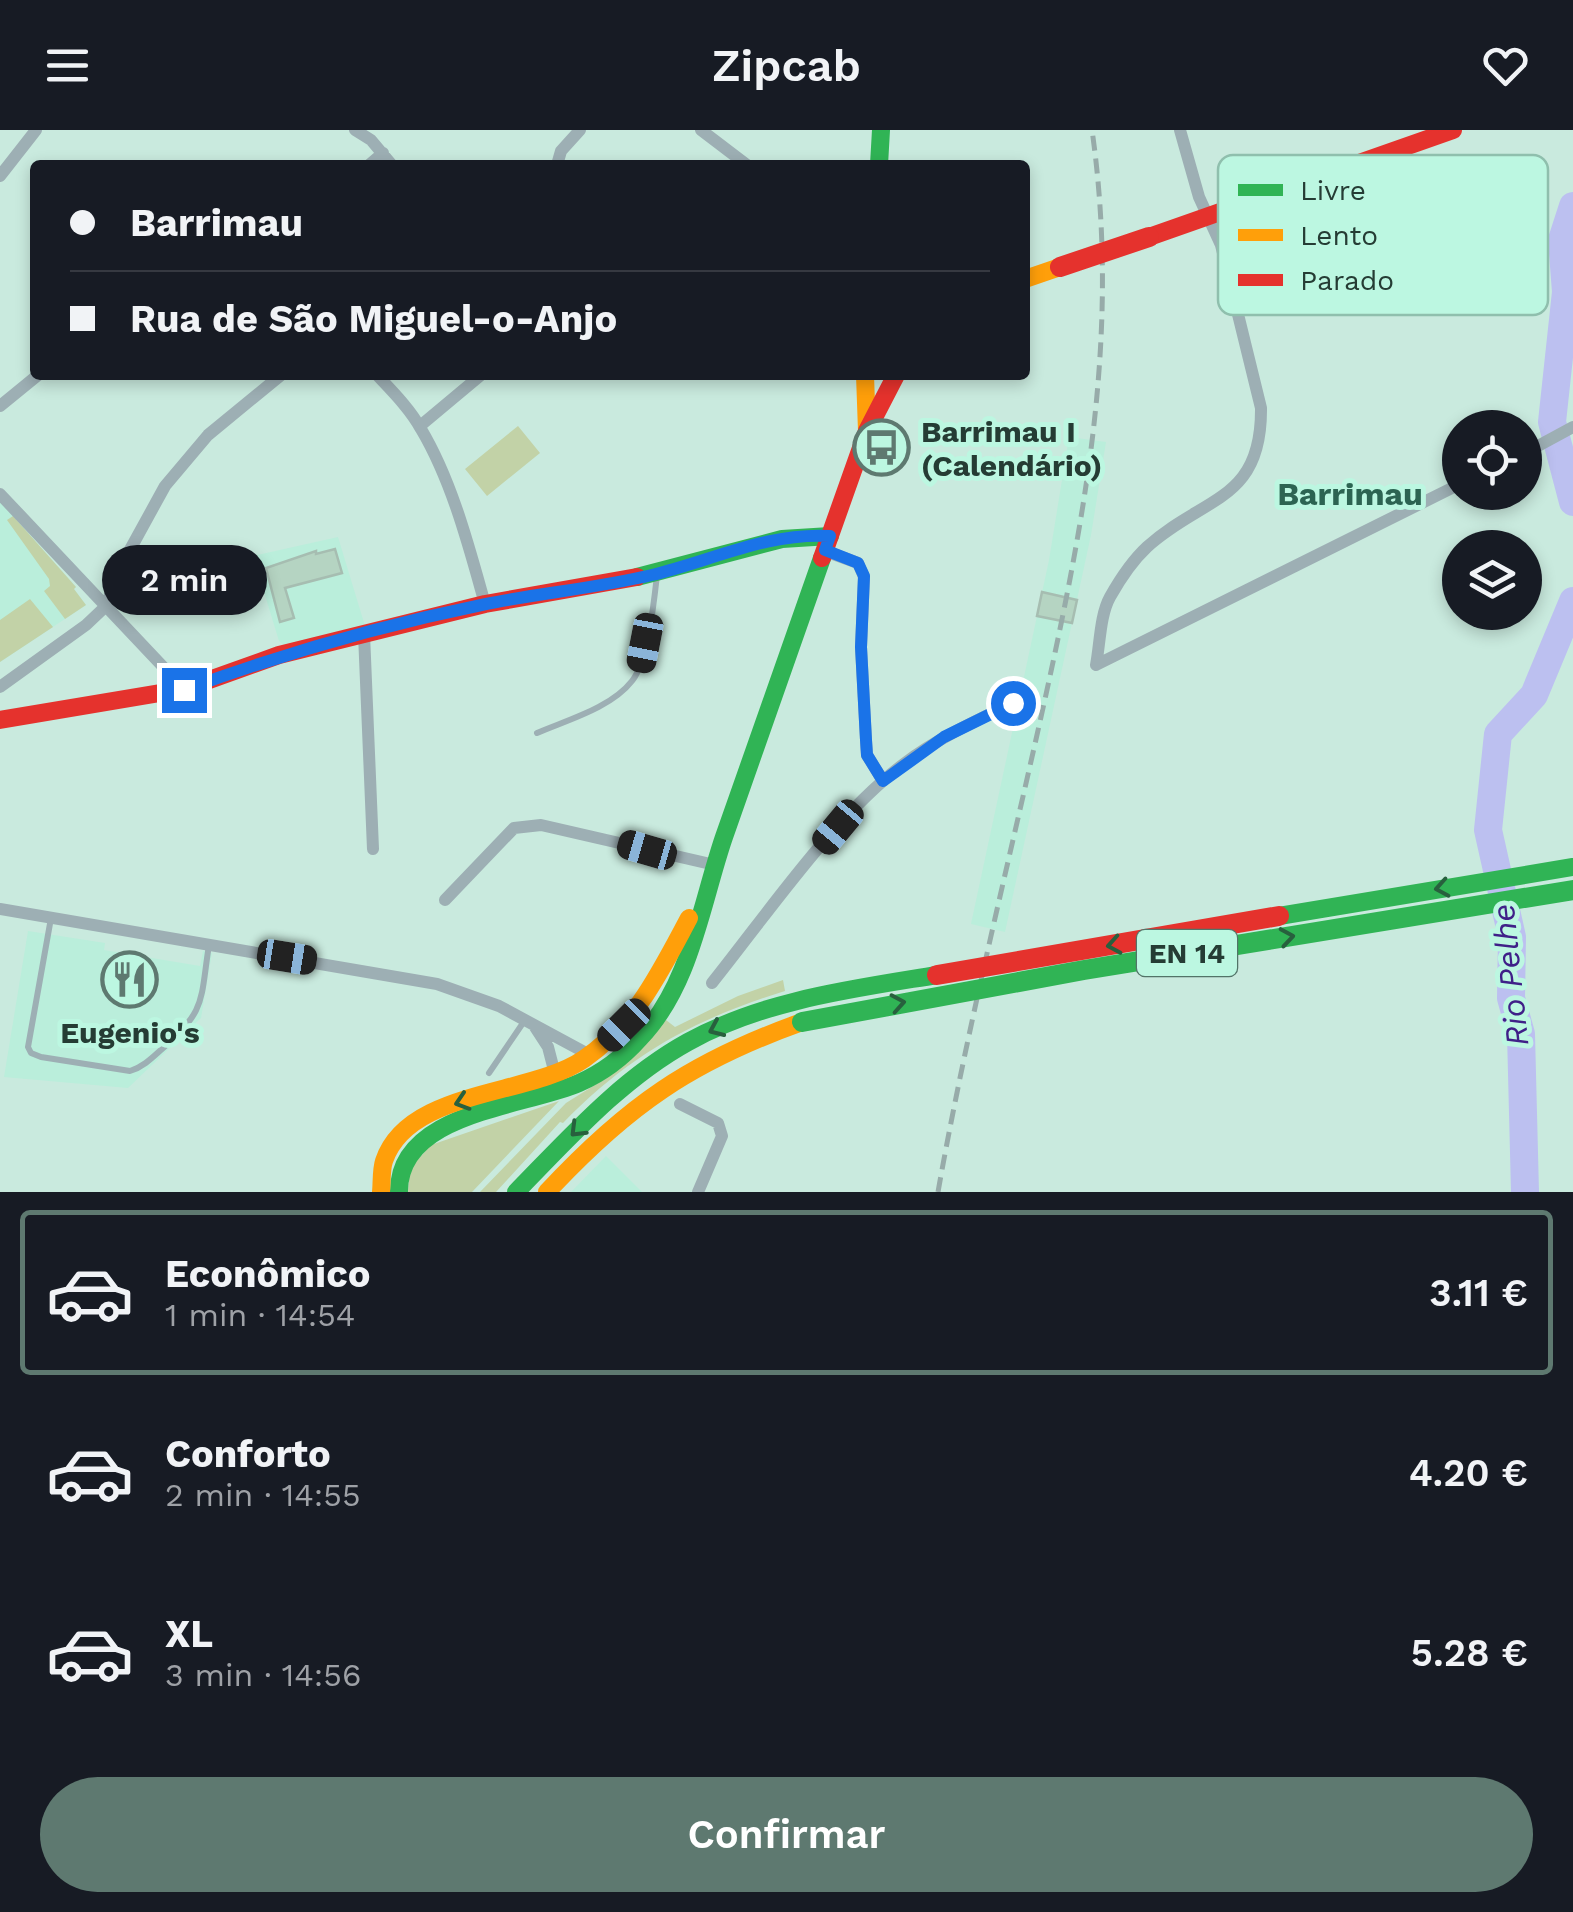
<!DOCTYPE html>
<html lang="pt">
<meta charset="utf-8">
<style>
body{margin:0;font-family:"Work Sans",sans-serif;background:#242831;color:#f1f3f6;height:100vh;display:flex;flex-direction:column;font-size:38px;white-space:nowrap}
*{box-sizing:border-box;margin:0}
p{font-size:32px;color:#9ea1a6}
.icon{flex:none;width:55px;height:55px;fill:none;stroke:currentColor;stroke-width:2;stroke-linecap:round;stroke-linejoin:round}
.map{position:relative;height:1062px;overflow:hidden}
.drawer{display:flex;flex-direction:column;background:#171b24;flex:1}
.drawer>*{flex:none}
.hud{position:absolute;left:30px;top:30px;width:1000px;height:220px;border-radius:10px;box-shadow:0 5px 15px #0003;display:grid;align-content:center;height:220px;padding:0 40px;background:#171b24}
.buttons{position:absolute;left:1442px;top:280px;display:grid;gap:20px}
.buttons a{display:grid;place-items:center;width:100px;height:100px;border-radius:50%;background:#171b24;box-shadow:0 5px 15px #0003;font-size:50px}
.end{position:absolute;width:45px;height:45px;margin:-22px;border:12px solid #1a73e8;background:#fff;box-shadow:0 0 0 5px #fff}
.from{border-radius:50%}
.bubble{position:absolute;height:70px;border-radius:35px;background:#171b24;box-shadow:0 5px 15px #0003;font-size:32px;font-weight:600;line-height:70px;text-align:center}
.car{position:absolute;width:30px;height:60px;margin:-30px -15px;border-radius:12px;box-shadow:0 0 8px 2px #0007;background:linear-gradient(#222 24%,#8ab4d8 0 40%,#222 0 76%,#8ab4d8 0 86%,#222 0)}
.hud b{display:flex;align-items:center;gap:35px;height:95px;font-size:38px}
.hud b+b{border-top:2px solid #363941}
.hud i{width:25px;height:25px;background:#f1f3f6}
ul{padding:18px 0 0;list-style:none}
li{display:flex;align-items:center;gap:30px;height:165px;margin:0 20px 15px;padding:0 20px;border:5px solid transparent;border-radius:10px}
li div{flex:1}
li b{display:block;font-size:38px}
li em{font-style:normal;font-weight:600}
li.active{border-color:#5e7970}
li>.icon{width:90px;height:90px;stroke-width:1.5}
.action{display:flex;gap:20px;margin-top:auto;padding:20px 40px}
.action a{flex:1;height:115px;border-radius:60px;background:#5e7970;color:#fff;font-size:40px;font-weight:600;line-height:115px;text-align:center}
header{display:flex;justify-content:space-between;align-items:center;height:130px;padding:0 40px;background:#171b24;font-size:45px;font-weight:600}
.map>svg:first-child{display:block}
.built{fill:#baeedb}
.green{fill:#c2d2a7}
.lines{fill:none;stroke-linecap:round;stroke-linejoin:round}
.river{stroke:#bcc0f0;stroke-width:28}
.building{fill:#b5d4c2;stroke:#a6bdb1;stroke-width:2.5}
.lane{stroke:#9dafb4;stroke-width:6}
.street{stroke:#9dafb4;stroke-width:12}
.fast{stroke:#30b455;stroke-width:18}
.slow{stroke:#ff9f0a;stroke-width:18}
.jam{stroke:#e5322d;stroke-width:18}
.rail{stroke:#97aba9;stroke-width:5;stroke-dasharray:15 8;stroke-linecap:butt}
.fast-bridge{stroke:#30b455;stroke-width:20}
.jam-bridge{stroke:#e5322d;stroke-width:20}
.oneway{stroke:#28603e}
.route{stroke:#1a73e8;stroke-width:12}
.labels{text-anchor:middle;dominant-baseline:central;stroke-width:10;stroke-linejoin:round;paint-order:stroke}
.shield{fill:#bcf7e1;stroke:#527468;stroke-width:2.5}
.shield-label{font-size:28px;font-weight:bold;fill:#253c34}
.poi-label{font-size:30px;font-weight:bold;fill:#253c34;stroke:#bcf7e1;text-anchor:start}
.neighbourhood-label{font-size:32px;font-weight:bold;fill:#2c6452;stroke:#bcf7e1}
.water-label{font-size:32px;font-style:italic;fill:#3f2088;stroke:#bcf7e1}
.key{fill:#bcf7e1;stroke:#8fbfad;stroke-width:2.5}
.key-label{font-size:28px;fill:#253c34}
</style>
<header><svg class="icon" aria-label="menu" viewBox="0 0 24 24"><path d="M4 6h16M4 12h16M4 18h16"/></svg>Zipcab<svg class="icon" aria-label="heart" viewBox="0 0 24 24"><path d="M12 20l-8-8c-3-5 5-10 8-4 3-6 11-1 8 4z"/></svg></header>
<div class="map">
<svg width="1573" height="1062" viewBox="0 0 1573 1062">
<rect width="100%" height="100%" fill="#c9eade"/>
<path class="built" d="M1069,307L1106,312L1091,405L1005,802L971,794L1049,430Z
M0,371L76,457L74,459L86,475L0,532Z
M338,407L365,496L284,515L279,511L253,426Z
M28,801L105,813L104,820L200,836L203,821L212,823L201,888L128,958L4,947Z
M606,1026L642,1062H571Z"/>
<path class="green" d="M518,296L540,323L487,366L465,339Z
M13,386L76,457L74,459L86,475L65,489L44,461L50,456L49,449L7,390Z
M30,469L53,497L0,532V490Z
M783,850L785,861C695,889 630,924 563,993L560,992L496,1062H480L566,973L598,953L666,890L675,897L738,866Z
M559,971L472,1062H408L410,1038L431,1015Z"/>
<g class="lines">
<path class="river" d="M1573,76L1562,110L1566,162L1552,292L1573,372
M1525,1062L1521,904L1511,868L1512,807L1488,700L1498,604L1534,565L1573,471"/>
</g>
<path class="building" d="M335,419L342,443L285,458L294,488L280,492L266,438L316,421V424Z
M1042,462L1077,470L1072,493L1037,486Z"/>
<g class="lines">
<path class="lane" d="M537,603C567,590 611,578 632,551C648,531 654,472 657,445
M51,788L28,917L31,923L41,927L130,941C143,937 152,928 162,919C207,880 200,871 209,815
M489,943L525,890"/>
<path class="street" d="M355,0L371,10L392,35
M701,0L747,35
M369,35L383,23
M557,35L561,21L580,0
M0,46L36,0
M377,245C393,262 410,279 421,299C452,351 469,417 485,474
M0,276L38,245
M420,296L481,245
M1525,323L1573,297
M0,364L184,559
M825,421L858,433L864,447L861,517L866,610L867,625L883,651
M364,504L373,719
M1096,535C1100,514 1100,485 1110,467C1119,451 1133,430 1147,417C1203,366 1262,372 1261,278L1221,115L1199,67L1180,0
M1096,535L1460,354
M0,557L86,495L105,477L126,427L165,356L208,305L281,245
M445,770L514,698L541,695L715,735
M0,779L437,854L499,876L588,924
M712,853C768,783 834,686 905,633C938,608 976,591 1013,573
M535,897L548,917L555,944
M680,974L718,993L722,1006L698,1062"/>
<path class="fast" d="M879,35L881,0
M637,447L782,409L830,406
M1279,786L1573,737
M399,1062C398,982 524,977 579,953C602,943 624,926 640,908C691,855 701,774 724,707C756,614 789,521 822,428
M516,1062C569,1008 621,949 688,912C764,870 852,859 937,845"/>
<path class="slow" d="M1025,149L1060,137
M865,245L867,301
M381,1062C382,1053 381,1040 384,1031C408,959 531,966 584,929C636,893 660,842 689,788
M547,1062C627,976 690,932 802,892"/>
<path class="jam" d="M1149,107L1453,0
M822,428L867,301L896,245
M0,590L184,559L279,525L485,474L637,447"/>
<path class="rail" d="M938,1062C966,904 1006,744 1041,587C1085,389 1121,203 1092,0"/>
<path class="fast-bridge" d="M802,892L1084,840L1573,760"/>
<path class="jam-bridge" d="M1060,137L1149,107
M937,845L1279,786"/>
</g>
<defs><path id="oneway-chevron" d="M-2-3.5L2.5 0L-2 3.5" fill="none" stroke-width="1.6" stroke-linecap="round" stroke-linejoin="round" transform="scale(2.5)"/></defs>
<g class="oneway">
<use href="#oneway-chevron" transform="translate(1442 758) rotate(170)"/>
<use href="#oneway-chevron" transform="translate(1287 807) rotate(-9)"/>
<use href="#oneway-chevron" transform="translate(1114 815) rotate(170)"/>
<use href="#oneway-chevron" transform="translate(898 873) rotate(-10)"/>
<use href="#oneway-chevron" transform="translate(716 899) rotate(156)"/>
<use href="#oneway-chevron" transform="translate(462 972) rotate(162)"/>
<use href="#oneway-chevron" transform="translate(577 1000) rotate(135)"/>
</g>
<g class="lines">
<path class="route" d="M184,560C282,524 383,495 486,474C541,463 597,458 652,445C711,431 768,402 830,406L825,420L858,433L864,446L861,517L866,610L867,625L883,651L944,607L1013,573"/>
</g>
<defs>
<symbol id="bus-ring" viewBox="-11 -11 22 22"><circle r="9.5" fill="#bcf7e1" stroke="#5e7970" stroke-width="1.5"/><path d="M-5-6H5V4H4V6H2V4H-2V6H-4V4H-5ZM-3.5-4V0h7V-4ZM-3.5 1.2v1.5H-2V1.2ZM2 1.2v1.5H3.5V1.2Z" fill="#5e7970"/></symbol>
<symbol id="restaurant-ring" viewBox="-11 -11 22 22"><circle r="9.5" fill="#bcf7e1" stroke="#5e7970" stroke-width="1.5"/><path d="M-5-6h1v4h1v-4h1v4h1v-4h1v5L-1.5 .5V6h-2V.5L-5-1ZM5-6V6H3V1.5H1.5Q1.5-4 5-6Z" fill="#5e7970"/></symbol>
</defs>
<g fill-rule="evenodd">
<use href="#bus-ring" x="850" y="286" width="63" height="63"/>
<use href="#restaurant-ring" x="98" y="818" width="63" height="63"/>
</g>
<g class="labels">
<rect class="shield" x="1137" y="800" width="100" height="46" rx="8"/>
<g class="shield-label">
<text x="1187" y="823">EN 14</text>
</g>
<g class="poi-label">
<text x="921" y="301">Barrimau I<tspan x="921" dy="34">(Calendário)</tspan></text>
<text x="130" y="902" text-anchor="middle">Eugenio's</text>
</g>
<g class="neighbourhood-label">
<text x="1350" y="364">Barrimau</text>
</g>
<g class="water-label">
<text transform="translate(1510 845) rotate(-96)">Rio Pelhe</text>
</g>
</g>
<rect x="1218" y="25" width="330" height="160" rx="15" class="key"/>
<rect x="1238" y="54" width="45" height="12" fill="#30b455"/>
<rect x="1238" y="99" width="45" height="12" fill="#ff9f0a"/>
<rect x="1238" y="144" width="45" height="12" fill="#e5322d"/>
<g class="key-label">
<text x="1300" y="70">Livre</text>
<text x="1300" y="115">Lento</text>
<text x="1300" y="160">Parado</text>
</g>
</svg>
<div class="buttons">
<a><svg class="icon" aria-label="locate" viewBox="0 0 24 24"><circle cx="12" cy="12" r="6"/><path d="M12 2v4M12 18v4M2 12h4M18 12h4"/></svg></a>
<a><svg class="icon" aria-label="layers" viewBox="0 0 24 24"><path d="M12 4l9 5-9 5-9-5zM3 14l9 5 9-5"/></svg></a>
</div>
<i class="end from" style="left:1013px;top:573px"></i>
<i class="end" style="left:184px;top:560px"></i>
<div class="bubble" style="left:102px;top:415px;width:165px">2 min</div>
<i class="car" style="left:645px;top:513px;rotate:191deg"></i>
<i class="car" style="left:838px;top:697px;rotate:220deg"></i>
<i class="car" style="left:647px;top:720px;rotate:286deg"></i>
<i class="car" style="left:287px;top:827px;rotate:99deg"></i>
<i class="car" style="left:624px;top:895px;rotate:225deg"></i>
<div class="hud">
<b><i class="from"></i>Barrimau</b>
<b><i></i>Rua de São Miguel-o-Anjo</b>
</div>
</div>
<section class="drawer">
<ul>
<li class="active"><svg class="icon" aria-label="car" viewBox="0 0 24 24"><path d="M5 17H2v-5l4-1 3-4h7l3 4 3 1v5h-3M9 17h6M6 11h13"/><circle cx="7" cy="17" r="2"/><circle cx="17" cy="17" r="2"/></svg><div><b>Econômico</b><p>1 min · 14:54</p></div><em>3.11 €</em></li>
<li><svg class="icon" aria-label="car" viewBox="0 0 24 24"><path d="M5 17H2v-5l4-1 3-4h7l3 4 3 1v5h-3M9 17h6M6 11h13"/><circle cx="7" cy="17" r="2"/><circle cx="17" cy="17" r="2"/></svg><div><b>Conforto</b><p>2 min · 14:55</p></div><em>4.20 €</em></li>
<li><svg class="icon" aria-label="car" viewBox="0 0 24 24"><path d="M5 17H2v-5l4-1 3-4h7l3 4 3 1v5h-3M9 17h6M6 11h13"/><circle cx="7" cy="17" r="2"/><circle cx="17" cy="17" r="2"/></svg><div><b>XL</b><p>3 min · 14:56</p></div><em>5.28 €</em></li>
</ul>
<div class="action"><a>Confirmar</a></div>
</section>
